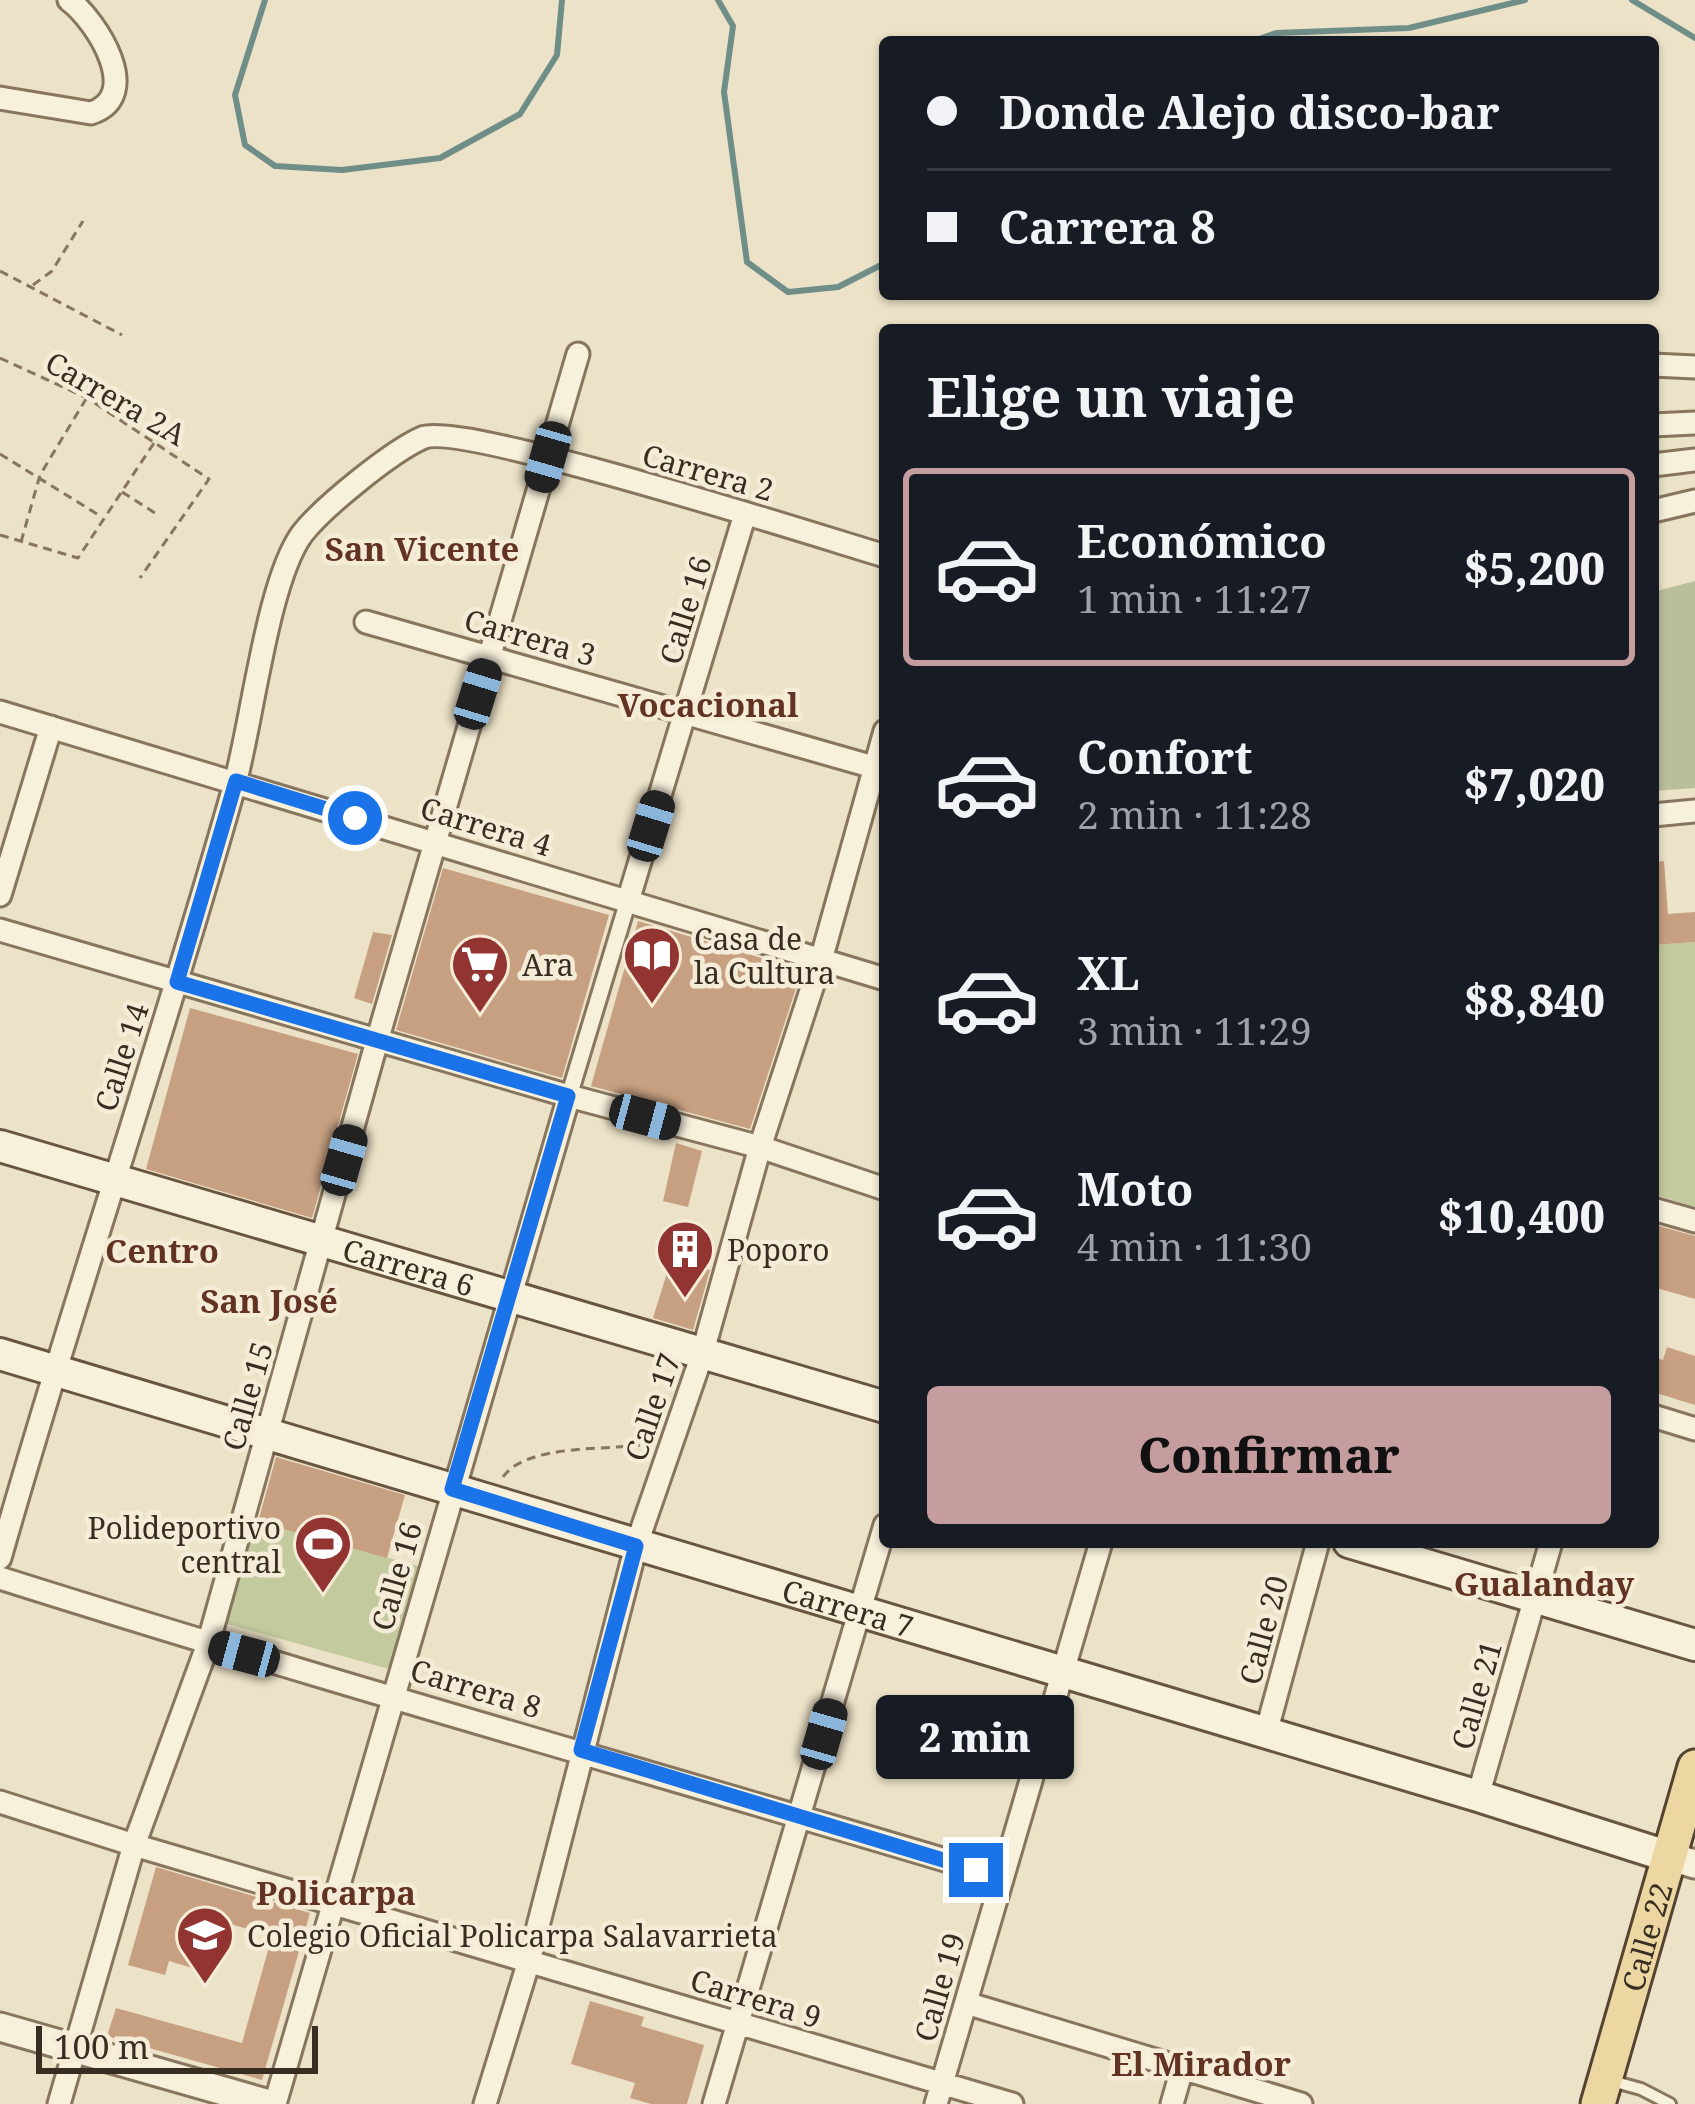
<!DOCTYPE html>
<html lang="es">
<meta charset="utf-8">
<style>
body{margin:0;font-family:"Noto Serif",serif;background:#20242c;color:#f1f3f6;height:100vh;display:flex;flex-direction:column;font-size:45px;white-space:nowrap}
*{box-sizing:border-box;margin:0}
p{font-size:39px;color:#9ea1a6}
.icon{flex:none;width:66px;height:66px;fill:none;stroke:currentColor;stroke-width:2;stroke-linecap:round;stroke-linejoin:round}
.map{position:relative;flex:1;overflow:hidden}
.drawer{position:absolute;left:879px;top:324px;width:780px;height:1224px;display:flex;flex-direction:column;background:#171b24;border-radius:12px;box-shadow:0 3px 9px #0004}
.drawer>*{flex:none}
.guide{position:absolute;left:879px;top:36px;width:780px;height:264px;border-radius:12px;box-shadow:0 3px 9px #0004;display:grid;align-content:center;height:264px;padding:0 48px;background:#171b24}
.scale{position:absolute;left:36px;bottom:30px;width:282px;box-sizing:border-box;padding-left:12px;border:6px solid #382d21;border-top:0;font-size:33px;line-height:42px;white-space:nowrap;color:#382d21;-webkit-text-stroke:9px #f4ecd7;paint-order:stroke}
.end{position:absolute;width:54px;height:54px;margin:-27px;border:15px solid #1a73e8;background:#fff;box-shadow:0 0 0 6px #fff}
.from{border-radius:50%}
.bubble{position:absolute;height:84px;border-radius:12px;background:#171b24;box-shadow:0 3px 9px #0004;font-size:39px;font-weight:800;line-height:84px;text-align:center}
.car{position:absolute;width:36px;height:72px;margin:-36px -18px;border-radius:15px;box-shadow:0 0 9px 3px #0007;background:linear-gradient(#222 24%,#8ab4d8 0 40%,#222 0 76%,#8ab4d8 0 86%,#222 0)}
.guide b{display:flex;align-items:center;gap:42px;height:114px;font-size:45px}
.guide b+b{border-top:3px solid #363941}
.guide i{width:30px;height:30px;background:#f1f3f6}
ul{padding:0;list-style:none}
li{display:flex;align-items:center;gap:36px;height:198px;margin:0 24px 18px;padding:0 24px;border:6px solid transparent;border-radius:12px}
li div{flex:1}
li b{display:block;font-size:45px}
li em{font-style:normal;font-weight:800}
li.selected{border-color:#c69d9e}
li>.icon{width:108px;height:108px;stroke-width:1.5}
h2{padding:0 48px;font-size:54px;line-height:144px}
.cta{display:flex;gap:24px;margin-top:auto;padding:24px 48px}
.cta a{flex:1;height:138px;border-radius:12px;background:#c69d9e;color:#111;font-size:48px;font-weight:800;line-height:138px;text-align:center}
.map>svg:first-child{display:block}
.green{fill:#c3ca9d}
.cemetery{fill:#babf9b}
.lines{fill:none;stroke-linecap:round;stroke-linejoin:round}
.stream{stroke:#708e88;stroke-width:6}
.building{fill:#c7a081}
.service-casing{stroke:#87755e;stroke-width:16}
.pedestrian-casing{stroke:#87755e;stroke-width:21}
.minor-casing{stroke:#87755e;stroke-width:27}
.tertiary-casing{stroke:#87755e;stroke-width:33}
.secondary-casing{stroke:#695641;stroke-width:36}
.primary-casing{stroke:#554332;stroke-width:39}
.path{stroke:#87755e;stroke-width:3;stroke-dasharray:9 6;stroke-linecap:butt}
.service{stroke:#f7f0db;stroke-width:10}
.pedestrian{stroke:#f7f0db;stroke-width:15}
.minor{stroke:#f7f0db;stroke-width:21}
.tertiary{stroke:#f7f0db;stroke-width:27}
.secondary{stroke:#f7f0db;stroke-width:30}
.primary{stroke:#ecd7a3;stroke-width:33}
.route{stroke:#1a73e8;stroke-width:15}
.labels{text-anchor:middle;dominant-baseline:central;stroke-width:9;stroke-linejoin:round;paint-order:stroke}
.street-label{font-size:30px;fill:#382d21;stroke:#f4ecd7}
.poi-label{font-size:30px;fill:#382d21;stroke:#f4ecd7;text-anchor:start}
.neighbourhood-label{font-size:33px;font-weight:bold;fill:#623223;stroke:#f4ecd7}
</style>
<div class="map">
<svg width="1695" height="2104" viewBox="0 0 1695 2104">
<rect width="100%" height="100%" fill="#ece2c8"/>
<path class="green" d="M1695,942V1207L1653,1194V945Z
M256,1521L418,1566L389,1669L227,1624Z"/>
<path class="cemetery" d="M1695,581V788L1653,791V592Z"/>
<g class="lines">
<path class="stream" d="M265,0L235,95L245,145L275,166L342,170L440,158L520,114L557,55L562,0
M718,0L733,26L724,92L747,262L788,292L838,287L885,263
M1632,0L1695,38
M1251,42L1276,33L1409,28L1525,0"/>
</g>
<path class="building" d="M1664,861L1668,914L1695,912V942L1653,945V862Z
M443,868L609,915L562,1078L396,1030Z
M638,921L802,970L750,1129L591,1086Z
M373,932L392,935L372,1004L354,998Z
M190,1008L358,1054L312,1218L146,1169Z
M676,1143L702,1151L688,1207L663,1201Z
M1655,1225L1695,1236V1299L1653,1287Z
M671,1260L710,1270L693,1330L653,1318Z
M1667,1347L1695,1356V1405L1653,1392V1357L1663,1360Z
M276,1457L405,1495L387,1558L258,1522Z
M156,1867L310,1913L262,2080L107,2036L116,2008L242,2043L272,1936L213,1919L199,1970L169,1961L165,1975L128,1965Z
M590,2001L644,2017L641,2026L704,2045L687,2104H651L630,2098L635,2083L571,2064Z"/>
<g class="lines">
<defs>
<path id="service" d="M1608,2080L1641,2089L1670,2104"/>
<path id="pedestrian" d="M569,1096L628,901"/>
<path id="minor" d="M0,98L91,113C144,96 97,21 69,0
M1653,365L1695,367
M1653,425L1695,423
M1653,465L1695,460
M1653,511L1695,501
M366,622L884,770
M0,712L885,979
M1653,815L1695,811
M0,895L51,727
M628,901L745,514
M0,930L569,1096L760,1147L885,1189
M1653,1209L1695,1221
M1653,1416L1695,1429
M0,1558C73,1300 161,1046 234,787C252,724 267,582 302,534C323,507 391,452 422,438C461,421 821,537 885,556
M0,1578C332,1683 669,1777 1002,1877
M1266,1733L1318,1542
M1478,1796L1551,1542
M0,1802L134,1845L1012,2104
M966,2003L1301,2104
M59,2104L134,1845L208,1644L377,1041L578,354
M275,2104L569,1096
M485,2104L529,1961L636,1546L702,1355L760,1147L821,960L885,731
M714,2104L885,1525
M936,2104L1101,1542
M1172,2104L1182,2069"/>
<path id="tertiary" d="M1670,1857L1695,1864
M0,2027L269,2104"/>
<g id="secondary">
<path id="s1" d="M0,1146L885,1407"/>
<path id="s2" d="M0,1354L1478,1796L1670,1857"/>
<path d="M1349,1542L1695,1645"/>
</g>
<g id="primary">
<path id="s3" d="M1598,2104L1695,1767"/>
</g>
</defs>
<use href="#service" class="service-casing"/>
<use href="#pedestrian" class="pedestrian-casing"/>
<use href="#minor" class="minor-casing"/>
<use href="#tertiary" class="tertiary-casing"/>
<use href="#secondary" class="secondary-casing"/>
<use href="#primary" class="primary-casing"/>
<path class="path" d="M0,271L122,335
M33,285L52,271L83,221
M0,358L87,398L209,479L140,578
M0,454L102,517
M122,492L155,513
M0,535L78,558L154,443
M21,542L40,475L86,399
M503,1477C527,1443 607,1451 647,1444"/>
<use href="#service" class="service"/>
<use href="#pedestrian" class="pedestrian"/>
<use href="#minor" class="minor"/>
<use href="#tertiary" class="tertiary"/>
<use href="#secondary" class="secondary"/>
<use href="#primary" class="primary"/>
</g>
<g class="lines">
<path class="route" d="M355,818L236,781L177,982L568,1096L452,1489L636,1546L581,1750L976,1870"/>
</g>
<defs>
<symbol id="library-pin" viewBox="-11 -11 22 30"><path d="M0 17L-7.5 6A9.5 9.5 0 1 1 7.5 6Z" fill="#923432" stroke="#f4ecd7"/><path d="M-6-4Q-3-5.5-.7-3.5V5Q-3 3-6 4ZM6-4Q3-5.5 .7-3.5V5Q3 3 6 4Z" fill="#fff"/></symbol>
<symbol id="supermarket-pin" viewBox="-11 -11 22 30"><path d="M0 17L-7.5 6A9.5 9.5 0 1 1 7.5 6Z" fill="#923432" stroke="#f4ecd7"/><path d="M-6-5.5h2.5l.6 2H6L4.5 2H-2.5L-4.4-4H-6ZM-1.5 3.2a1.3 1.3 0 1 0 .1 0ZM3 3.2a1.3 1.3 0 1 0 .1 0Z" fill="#fff"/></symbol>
<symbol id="building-pin" viewBox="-11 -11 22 30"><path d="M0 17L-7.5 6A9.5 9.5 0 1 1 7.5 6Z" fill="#923432" stroke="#f4ecd7"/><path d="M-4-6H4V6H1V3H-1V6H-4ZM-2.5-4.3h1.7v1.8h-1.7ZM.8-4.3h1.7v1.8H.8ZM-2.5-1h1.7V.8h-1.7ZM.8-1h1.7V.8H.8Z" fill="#fff"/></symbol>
<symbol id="stadium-pin" viewBox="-11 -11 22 30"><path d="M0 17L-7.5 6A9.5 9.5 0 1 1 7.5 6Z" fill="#923432" stroke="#f4ecd7"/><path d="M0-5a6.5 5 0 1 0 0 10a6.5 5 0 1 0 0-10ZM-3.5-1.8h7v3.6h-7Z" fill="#fff"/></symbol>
<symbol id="university-pin" viewBox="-11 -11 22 30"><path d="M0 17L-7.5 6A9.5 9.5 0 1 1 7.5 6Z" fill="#923432" stroke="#f4ecd7"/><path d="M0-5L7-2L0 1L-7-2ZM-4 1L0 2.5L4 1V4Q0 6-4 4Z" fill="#fff"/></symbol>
</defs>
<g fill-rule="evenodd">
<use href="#library-pin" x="619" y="922" width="66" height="90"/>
<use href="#supermarket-pin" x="447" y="931" width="66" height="90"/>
<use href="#building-pin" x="652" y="1216" width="66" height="90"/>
<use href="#stadium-pin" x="290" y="1511" width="66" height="90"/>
<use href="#university-pin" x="172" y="1902" width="66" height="90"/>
</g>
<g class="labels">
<g class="street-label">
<text transform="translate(116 398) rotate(30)">Carrera 2A</text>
<text transform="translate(708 472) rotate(16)">Carrera 2</text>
<text transform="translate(685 610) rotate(-73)">Calle 16</text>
<text transform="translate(530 637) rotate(16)">Carrera 3</text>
<text transform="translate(486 826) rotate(17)">Carrera 4</text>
<text transform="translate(121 1057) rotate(-72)">Calle 14</text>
<text stroke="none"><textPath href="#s1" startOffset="426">Carrera 6</textPath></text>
<text transform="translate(247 1396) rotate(-74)">Calle 15</text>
<text transform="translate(652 1407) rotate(-71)">Calle 17</text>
<text transform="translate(396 1576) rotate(-74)">Calle 16</text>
<text stroke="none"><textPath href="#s2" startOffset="885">Carrera 7</textPath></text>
<text transform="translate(1263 1630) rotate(-75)">Calle 20</text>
<text transform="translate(476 1688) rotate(17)">Carrera 8</text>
<text transform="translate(1476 1695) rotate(-74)">Calle 21</text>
<text stroke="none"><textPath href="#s3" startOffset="174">Calle 22</textPath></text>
<text transform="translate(939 1987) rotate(-74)">Calle 19</text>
<text transform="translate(756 1998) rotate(17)">Carrera 9</text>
</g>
<g class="poi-label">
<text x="694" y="938">Casa de<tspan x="694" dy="34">la Cultura</tspan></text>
<text x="522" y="964">Ara</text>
<text x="727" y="1249">Poporo</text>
<text x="281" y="1527" text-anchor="end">Polideportivo<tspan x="281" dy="34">central</tspan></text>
<text x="247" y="1935">Colegio Oficial Policarpa Salavarrieta</text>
</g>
<g class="neighbourhood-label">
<text x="422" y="548">San Vicente</text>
<text x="708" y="704">Vocacional</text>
<text x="162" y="1250">Centro</text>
<text x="269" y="1300">San José</text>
<text x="1544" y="1583">Gualanday</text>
<text x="336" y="1892">Policarpa</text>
<text x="1201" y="2063">El Mirador</text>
</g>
</g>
</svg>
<div class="scale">100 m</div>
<i class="end from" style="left:355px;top:818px"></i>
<i class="end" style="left:976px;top:1870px"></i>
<div class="bubble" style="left:876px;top:1695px;width:198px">2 min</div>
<i class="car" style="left:548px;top:457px;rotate:196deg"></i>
<i class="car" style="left:478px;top:694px;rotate:17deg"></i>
<i class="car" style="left:651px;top:826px;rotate:17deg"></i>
<i class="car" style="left:645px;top:1117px;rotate:105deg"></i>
<i class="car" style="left:344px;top:1160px;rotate:16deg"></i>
<i class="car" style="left:244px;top:1654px;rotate:285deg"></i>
<i class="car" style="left:824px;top:1734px;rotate:16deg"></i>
<div class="guide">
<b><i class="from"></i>Donde Alejo disco-bar</b>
<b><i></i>Carrera 8</b>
</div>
<section class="drawer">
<h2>Elige un viaje</h2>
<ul>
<li class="selected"><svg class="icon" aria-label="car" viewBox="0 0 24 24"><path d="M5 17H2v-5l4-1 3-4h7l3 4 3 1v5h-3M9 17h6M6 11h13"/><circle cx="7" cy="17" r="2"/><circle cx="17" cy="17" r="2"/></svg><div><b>Económico</b><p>1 min · 11:27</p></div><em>$5,200</em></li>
<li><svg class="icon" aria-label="car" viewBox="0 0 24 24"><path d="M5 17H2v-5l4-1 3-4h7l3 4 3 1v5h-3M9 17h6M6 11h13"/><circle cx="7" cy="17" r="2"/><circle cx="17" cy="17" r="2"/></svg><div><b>Confort</b><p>2 min · 11:28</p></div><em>$7,020</em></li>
<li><svg class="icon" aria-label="car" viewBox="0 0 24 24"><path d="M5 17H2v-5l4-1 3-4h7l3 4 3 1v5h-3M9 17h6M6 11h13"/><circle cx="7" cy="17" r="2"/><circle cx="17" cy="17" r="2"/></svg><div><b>XL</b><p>3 min · 11:29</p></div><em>$8,840</em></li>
<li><svg class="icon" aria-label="car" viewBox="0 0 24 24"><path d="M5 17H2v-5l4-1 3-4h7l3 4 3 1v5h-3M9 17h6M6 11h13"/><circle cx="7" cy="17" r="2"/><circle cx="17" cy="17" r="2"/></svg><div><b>Moto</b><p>4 min · 11:30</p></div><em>$10,400</em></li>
</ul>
<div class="cta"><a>Confirmar</a></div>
</section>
</div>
